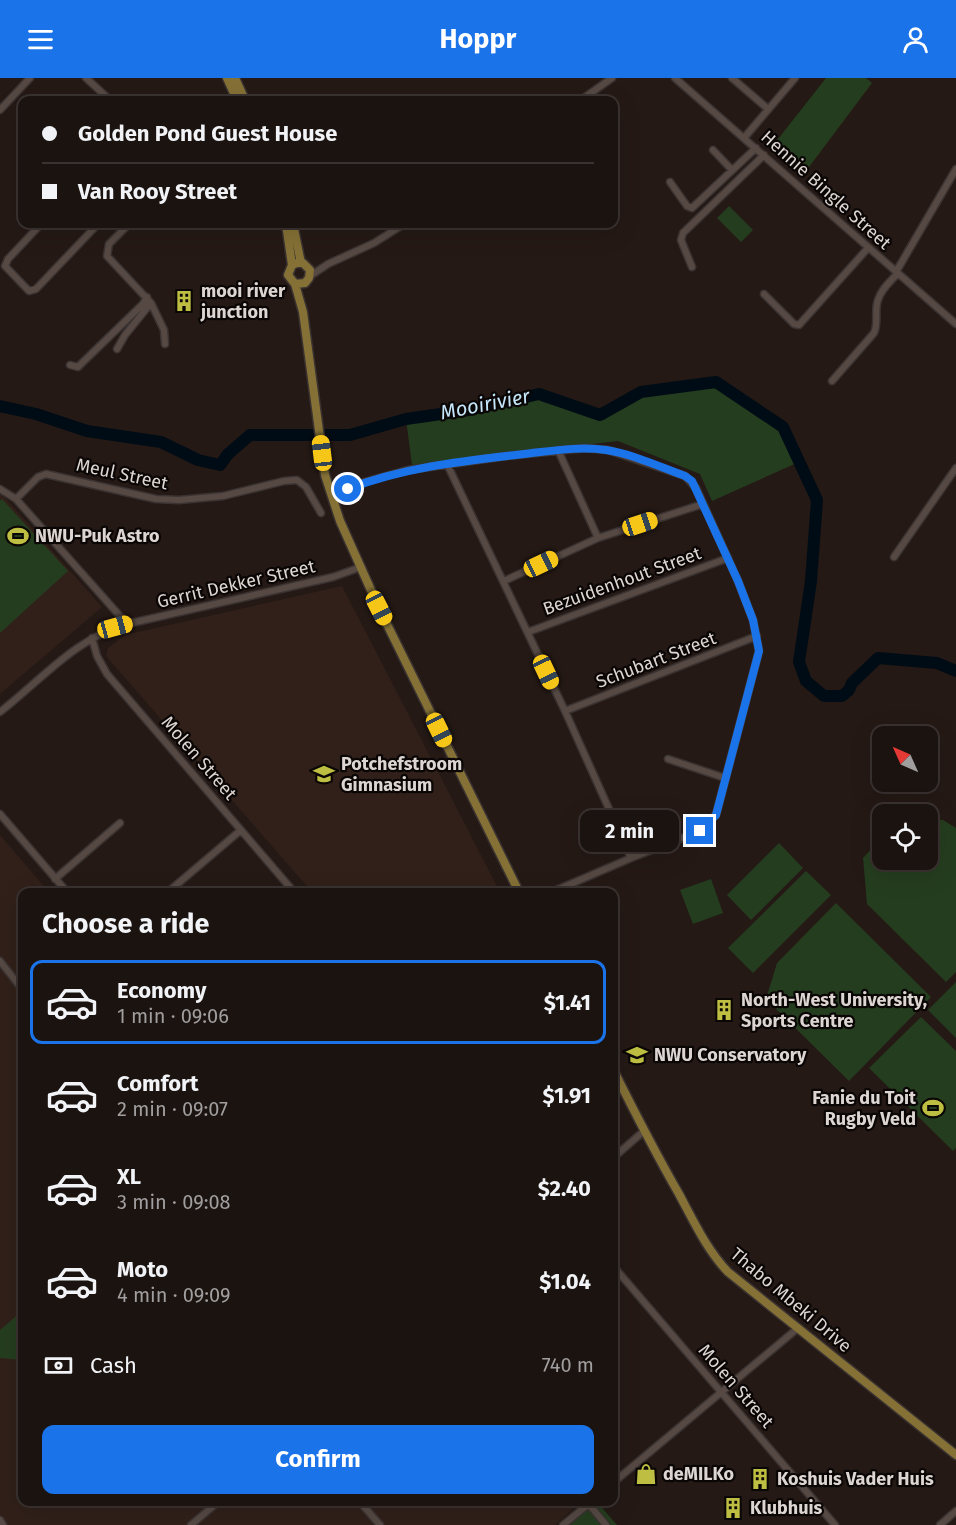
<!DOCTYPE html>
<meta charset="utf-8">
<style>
body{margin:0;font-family:"Fira Sans",sans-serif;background:#241c19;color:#f1f3f6;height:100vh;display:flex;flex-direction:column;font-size:22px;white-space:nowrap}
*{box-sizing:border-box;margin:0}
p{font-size:20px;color:#a09e9f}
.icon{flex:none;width:33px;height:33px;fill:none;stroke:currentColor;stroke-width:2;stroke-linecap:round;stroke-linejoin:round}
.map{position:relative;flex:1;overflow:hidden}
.panel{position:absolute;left:18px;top:810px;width:600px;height:618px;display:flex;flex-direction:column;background:#1b1310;border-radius:12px;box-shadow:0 6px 24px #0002,0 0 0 2px #393230}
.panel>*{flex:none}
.guide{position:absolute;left:18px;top:18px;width:600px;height:132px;border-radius:12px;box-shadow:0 6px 24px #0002,0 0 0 2px #393230;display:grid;align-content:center;height:132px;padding:0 24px;background:#1b1310}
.needle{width:39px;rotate:315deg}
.fabs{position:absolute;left:872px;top:648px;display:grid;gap:12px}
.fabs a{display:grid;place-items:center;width:66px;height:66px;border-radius:12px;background:#1b1310;box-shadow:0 6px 24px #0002,0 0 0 2px #393230;font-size:30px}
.end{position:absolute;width:27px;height:27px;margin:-14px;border:8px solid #1a73e8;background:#fff;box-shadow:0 0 0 3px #fff}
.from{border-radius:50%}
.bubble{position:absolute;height:42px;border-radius:12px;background:#1b1310;box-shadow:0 6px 24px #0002,0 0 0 2px #393230;font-size:20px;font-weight:700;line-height:42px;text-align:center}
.car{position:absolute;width:18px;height:36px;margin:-18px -9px;border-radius:8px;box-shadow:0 0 4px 2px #0007;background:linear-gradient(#f5c518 24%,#345 0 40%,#f5c518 0 76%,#345 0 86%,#f5c518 0)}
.guide b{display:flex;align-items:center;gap:21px;height:57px;font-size:22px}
.guide b+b{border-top:2px solid #393230}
.guide i{width:15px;height:15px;background:#f1f3f6}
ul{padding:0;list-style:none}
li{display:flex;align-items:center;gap:18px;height:84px;margin:0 12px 9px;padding:0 12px;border:3px solid transparent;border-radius:12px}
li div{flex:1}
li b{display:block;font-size:22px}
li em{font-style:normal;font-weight:700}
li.active{border-color:#1a73e8}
li>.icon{width:54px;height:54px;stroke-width:1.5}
h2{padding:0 24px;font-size:27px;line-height:72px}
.pay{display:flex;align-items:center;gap:15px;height:66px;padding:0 24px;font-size:22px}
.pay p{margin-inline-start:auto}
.primary-button{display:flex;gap:12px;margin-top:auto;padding:12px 24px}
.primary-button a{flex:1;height:69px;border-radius:12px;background:#1a73e8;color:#fff;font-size:24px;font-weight:700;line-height:69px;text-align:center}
header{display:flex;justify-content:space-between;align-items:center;height:78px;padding:0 24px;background:#1a73e8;color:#fff;font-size:27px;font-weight:700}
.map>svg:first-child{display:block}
.built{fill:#31201a}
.green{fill:#253d1f}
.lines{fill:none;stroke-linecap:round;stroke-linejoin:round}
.river{stroke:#000c15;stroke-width:12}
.minor-casing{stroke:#3b3331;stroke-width:9}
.major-casing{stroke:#3b3331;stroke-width:11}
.minor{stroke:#564944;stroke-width:6}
.major{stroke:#857136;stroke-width:8}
.route{stroke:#1a73e8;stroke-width:8}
.labels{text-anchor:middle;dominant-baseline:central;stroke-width:4.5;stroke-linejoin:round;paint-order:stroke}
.street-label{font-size:18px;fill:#ddd5d2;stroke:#0a0605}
.poi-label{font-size:18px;font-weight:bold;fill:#ddd5d2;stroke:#0a0605;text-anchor:start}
.water-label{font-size:20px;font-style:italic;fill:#c5e5f8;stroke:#0a0605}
</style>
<header><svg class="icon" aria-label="menu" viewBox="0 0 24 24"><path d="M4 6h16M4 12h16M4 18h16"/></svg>Hoppr<svg class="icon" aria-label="person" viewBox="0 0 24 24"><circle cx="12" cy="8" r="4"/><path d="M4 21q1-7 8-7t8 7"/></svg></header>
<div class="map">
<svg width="956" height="1447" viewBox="0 0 956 1447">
<rect width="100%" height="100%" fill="#241915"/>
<path class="built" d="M0,414L102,529L0,616Z
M342,508L500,814H312L106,578L108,570L125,557Z
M0,757L49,814H22V1424H572L576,1428L555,1447H0Z"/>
<path class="green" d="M826,0H866L872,5L803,97L771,70Z
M729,128L753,152L741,164L717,140Z
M716,304L783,349L799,384L712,423L700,396L618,363L412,387L406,341L469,332L539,316L600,337L641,314Z
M2,421L68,493L0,555V423Z
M927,742H943L956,750V894L946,904L867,826L863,780L882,760V782H927Z
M779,765L803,790L751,842L727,817Z
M806,793L831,817L753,895L728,870Z
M711,801L723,835L693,846L680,812Z
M836,825L931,919L849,1003L766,921L777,885Z
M956,904V960L928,932Z
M921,939L956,973V1070L953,1073L869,990Z
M22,1233V1282L0,1280V1252Z
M591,1424H597L617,1447H564Z"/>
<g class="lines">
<path class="river" d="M0,328L36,336L87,353L161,364L198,382L220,387L228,376L250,357H350L406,341L469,332L539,316L600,337L641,314L716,304L783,349L817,422L811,503L799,584L806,603L824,618H842L849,612L852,605L878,580L937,585L956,593"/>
<defs>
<path id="minor" d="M86,0L110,22
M675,0L956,246
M732,0L768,31
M581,22L612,0
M0,32L30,0
M744,60L795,0
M713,72L732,92
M670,104L687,128L692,130L756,70
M41,146L8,181L5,188L29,213L36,211L98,146
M129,146L109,166L107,178L151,225L164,252L165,266
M692,189L681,162L683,155L764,77
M896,194L956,91
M310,198L328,186L374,165L404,146
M764,216L794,246L799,247L868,170
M117,271L125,257L151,225
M70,287L78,289L82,285L143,226L147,219
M832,303L874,255C879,244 874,233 878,222C881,211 891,203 898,195
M558,372L598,460
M447,386L565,633L631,780
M0,411L16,421L127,546
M331,417L365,404L408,392L506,378L585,370L608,372L685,398L696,410L738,503L753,542L759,573L716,737L700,753L631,780L552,814
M16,421L38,399L46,396L156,421L179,422L223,418L284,403L297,402L306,409L321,435
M894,479L956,390
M504,503L598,460L703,426
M528,554L728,480
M92,560L97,578L107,596L294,814
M565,633L757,558
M0,634C40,603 77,559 127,546L333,499L361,489
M668,681L725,700
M0,736L67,814
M55,801L120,745
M168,814L241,752
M0,883L22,911
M614,1079L644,1053
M614,1189L835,1447
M614,1404L798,1250
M360,1424L380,1447
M587,1424L606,1447
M0,1442L3,1447
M191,1447L218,1424
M563,1447L591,1424
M940,1447L956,1433"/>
<path id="major" d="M227,0L237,22
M235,0L245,22
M286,146L292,187
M293,146L301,185
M295,206L305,205L309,200L310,192L303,185H297L292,187L288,197L295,206L303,234L325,397L340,443L379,530L519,814
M614,993C635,1035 656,1076 679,1116C694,1144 707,1172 728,1194L956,1377"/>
</defs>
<use href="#minor" class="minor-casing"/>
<use href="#major" class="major-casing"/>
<use href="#minor" class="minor"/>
<use href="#major" class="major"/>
</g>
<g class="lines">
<path class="route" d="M348,411C404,389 464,383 524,376C551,373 579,368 606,372C633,376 660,389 685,398L692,403L738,503L753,542L759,573L716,737L700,753"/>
</g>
<defs>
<symbol id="building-bare" viewBox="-9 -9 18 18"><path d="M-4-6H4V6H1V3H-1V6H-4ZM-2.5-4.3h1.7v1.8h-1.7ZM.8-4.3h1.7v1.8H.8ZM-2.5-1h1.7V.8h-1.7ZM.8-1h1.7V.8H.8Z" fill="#bebf42" stroke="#0a0605" stroke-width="2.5" paint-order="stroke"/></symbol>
<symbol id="stadium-bare" viewBox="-9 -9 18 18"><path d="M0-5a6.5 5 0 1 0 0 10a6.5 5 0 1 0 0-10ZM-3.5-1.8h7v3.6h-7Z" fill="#bebf42" stroke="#0a0605" stroke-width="2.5" paint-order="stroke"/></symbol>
<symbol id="school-bare" viewBox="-9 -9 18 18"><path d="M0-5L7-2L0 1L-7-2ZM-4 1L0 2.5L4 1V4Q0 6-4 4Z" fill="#bebf42" stroke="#0a0605" stroke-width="2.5" paint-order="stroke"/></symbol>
<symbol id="shop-bare" viewBox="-9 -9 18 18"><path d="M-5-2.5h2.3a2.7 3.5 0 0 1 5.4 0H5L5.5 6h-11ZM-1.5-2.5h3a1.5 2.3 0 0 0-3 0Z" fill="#bebf42" stroke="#0a0605" stroke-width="2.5" paint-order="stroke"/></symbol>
</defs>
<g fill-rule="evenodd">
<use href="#building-bare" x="169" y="208" width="30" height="30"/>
<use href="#stadium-bare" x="3" y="443" width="30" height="30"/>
<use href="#school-bare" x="309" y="681" width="30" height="30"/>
<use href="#building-bare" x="709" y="917" width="30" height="30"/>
<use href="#school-bare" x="622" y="962" width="30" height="30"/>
<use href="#stadium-bare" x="918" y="1015" width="30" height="30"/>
<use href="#shop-bare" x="631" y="1381" width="30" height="30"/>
<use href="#building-bare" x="745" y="1386" width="30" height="30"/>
<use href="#building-bare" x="718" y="1415" width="30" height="30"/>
</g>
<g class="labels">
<g class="street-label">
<text transform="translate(826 112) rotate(42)">Hennie Bingle Street</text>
<text transform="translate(122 396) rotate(12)">Meul Street</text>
<text transform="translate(622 503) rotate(-20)">Bezuidenhout Street</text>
<text transform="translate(236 506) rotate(-13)">Gerrit Dekker Street</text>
<text transform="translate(656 582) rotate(-21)">Schubart Street</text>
<text transform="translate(199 680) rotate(49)">Molen Street</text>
<text transform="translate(791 1222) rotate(40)">Thabo Mbeki Drive</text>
<text transform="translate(736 1308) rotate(49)">Molen Street</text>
</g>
<g class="poi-label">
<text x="201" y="213">mooi river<tspan x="201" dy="21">junction</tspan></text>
<text x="35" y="458">NWU-Puk Astro</text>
<text x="341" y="686">Potchefstroom<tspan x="341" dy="21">Gimnasium</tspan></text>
<text x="741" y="922">North-West University,<tspan x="741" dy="21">Sports Centre</tspan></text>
<text x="654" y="977">NWU Conservatory</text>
<text x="916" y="1020" text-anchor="end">Fanie du Toit<tspan x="916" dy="21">Rugby Veld</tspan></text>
<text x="663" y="1396">deMILKo</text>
<text x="777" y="1401">Koshuis Vader Huis</text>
<text x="750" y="1430">Klubhuis</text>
</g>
<g class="water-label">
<text transform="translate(485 326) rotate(-11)">Mooirivier</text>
</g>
</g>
</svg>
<div class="fabs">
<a><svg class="needle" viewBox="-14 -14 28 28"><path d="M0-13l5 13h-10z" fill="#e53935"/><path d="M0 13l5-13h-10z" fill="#a09e9f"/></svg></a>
<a><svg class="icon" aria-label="locate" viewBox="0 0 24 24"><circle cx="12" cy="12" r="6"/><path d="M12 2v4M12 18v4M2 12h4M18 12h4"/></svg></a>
</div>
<i class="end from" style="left:348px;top:411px"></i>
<i class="end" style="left:700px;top:753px"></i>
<div class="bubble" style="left:580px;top:732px;width:99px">2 min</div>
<i class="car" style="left:322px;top:375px;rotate:353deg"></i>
<i class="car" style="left:640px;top:446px;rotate:72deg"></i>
<i class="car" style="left:541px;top:486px;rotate:65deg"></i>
<i class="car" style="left:379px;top:530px;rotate:153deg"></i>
<i class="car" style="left:115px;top:549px;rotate:75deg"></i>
<i class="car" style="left:546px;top:594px;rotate:155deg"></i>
<i class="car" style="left:439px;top:652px;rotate:154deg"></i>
<div class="guide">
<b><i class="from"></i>Golden Pond Guest House</b>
<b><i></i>Van Rooy Street</b>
</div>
<section class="panel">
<h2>Choose a ride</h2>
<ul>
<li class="active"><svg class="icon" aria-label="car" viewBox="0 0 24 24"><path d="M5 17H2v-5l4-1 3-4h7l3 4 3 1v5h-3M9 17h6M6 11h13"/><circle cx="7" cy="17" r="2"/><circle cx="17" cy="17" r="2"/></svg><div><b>Economy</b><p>1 min · 09:06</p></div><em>$1.41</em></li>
<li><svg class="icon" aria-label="car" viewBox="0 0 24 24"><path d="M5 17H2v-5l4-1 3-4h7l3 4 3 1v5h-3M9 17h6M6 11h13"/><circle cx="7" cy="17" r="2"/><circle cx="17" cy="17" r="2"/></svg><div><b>Comfort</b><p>2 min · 09:07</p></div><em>$1.91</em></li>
<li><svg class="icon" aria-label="car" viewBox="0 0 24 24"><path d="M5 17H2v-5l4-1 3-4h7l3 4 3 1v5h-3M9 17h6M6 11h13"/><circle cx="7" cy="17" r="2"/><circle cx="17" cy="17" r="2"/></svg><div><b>XL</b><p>3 min · 09:08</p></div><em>$2.40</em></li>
<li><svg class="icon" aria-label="car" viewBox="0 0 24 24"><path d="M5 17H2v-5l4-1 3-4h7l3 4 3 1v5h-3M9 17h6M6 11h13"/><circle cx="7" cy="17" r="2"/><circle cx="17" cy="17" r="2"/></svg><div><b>Moto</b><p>4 min · 09:09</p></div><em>$1.04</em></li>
</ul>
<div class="pay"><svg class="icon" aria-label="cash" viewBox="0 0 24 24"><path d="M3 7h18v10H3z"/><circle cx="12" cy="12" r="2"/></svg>Cash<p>740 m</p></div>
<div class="primary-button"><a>Confirm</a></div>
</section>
</div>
